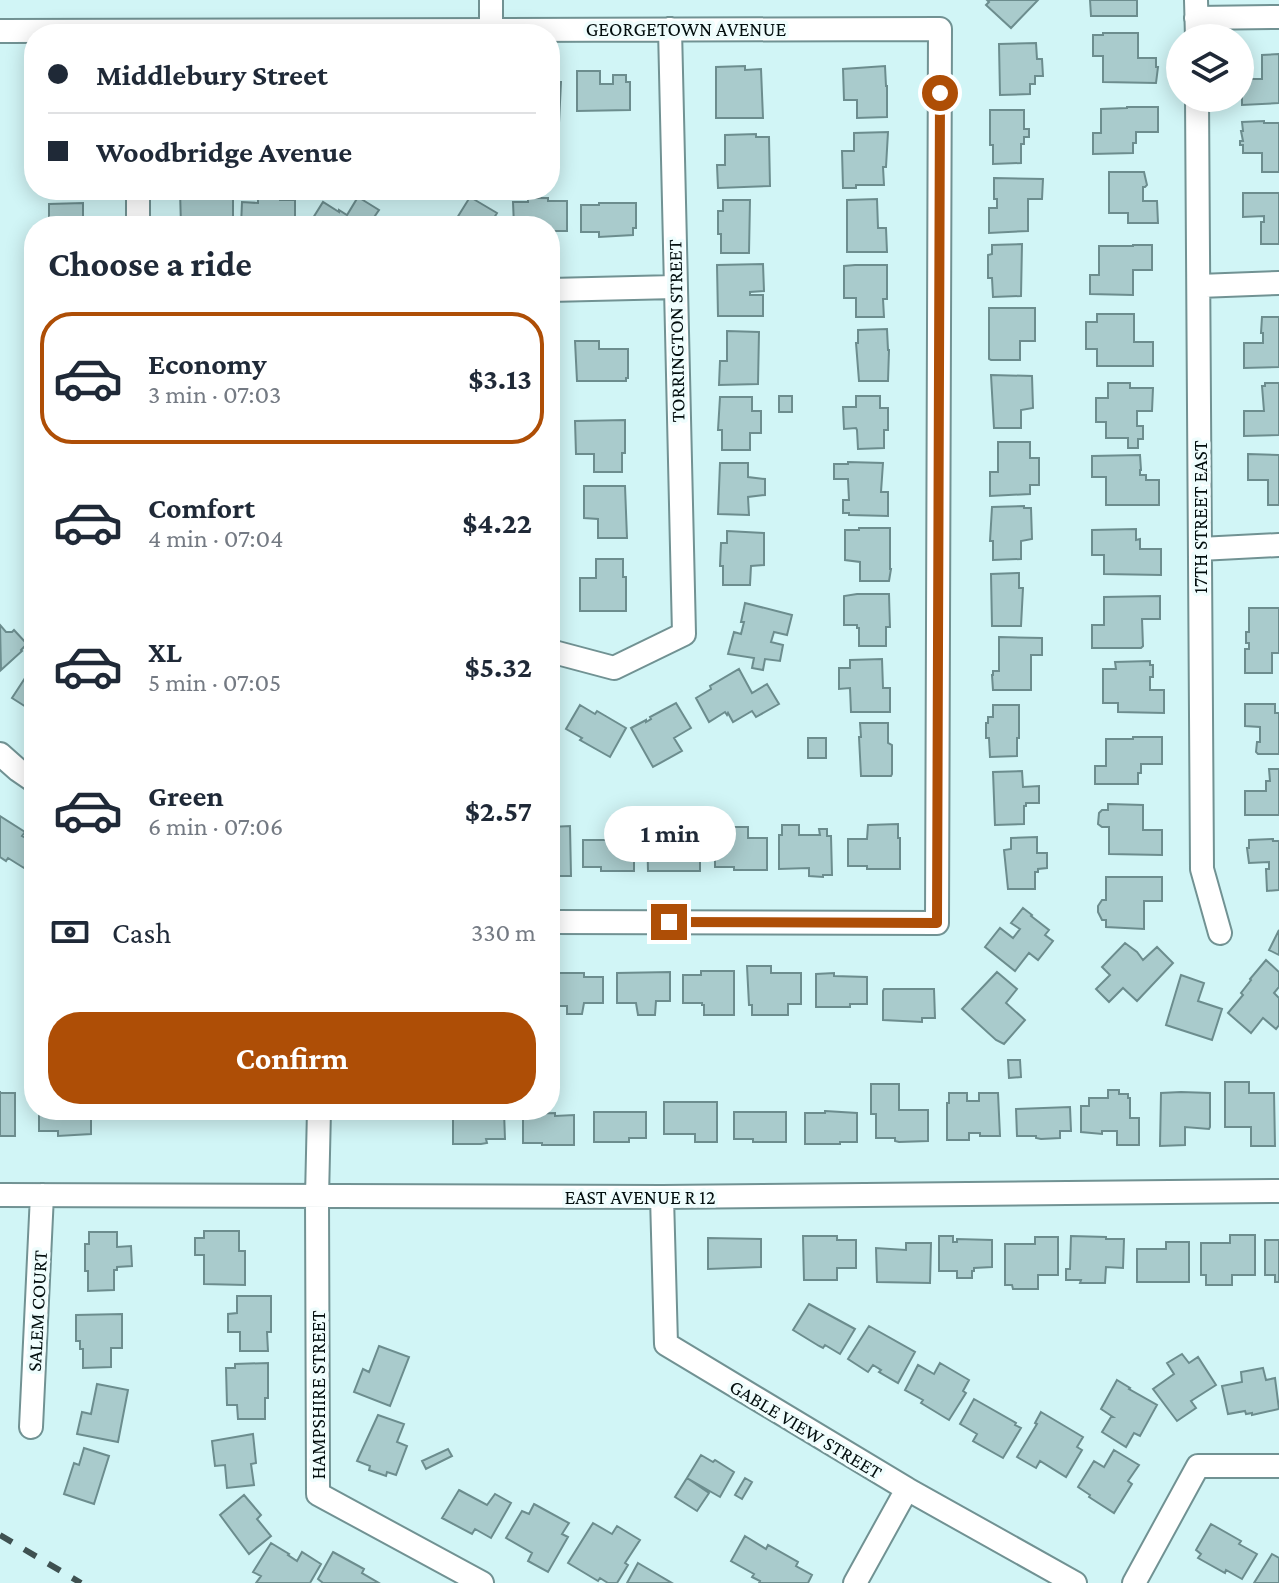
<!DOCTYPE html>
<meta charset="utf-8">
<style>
body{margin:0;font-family:"Crimson Pro",serif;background:#f6f6f7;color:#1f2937;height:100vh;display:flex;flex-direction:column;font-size:30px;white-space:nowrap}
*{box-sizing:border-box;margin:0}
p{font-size:26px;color:#747a83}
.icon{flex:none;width:44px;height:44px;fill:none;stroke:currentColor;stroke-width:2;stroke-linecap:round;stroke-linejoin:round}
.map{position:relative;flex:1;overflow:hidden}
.panel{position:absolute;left:24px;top:216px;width:536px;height:904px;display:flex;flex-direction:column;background:#fff;border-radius:32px;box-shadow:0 4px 20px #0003}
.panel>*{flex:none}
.hud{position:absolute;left:24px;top:24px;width:536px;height:176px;border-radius:32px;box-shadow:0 4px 20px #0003;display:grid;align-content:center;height:176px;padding:0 24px;background:#fff}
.buttons{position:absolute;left:1166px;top:24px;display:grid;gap:16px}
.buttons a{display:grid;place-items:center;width:88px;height:88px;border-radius:50%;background:#fff;box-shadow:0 4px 20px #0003;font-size:40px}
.end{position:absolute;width:36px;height:36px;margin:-18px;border:10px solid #ae4e06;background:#fff;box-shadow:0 0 0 4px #fff}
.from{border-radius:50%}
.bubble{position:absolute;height:56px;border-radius:28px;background:#fff;box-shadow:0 4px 20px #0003;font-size:26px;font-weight:700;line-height:56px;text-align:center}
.hud b{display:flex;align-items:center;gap:28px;height:76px;font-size:30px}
.hud b+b{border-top:2px solid #e0e1e3}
.hud i{width:20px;height:20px;background:#1f2937}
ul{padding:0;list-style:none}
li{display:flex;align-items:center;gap:24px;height:132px;margin:0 16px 12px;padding:0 8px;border:4px solid transparent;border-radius:32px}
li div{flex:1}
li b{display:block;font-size:30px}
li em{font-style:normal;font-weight:700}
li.selected{border-color:#ae4e06}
li>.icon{width:72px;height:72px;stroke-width:1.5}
h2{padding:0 24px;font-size:36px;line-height:96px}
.pay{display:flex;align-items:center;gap:20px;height:88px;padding:0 24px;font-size:30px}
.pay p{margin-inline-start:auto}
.cta{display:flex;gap:16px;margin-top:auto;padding:16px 24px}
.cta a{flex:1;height:92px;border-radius:32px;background:#ae4e06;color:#fff;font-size:32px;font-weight:700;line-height:92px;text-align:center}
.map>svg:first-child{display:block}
.building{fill:#a9cbcc;stroke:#6c8d8e;stroke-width:2}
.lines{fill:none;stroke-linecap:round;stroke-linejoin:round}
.minor-casing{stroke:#719293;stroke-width:26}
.minor{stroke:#fff;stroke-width:22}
.rail{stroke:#3f5151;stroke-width:6;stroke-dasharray:14 14;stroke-linecap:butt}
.route{stroke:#ae4e06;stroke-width:10}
.labels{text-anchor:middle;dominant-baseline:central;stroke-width:7;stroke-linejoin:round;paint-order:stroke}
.street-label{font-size:20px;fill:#030e0e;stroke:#effdfd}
</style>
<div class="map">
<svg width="1279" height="1583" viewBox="0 0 1279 1583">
<rect width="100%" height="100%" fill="#d1f5f6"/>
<path class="building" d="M987,0H1038L1011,28L986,5L989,2Z
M1090,0H1137V16H1091Z
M1103,33H1138V58H1156V67H1158L1156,83L1103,82V56H1093V35H1103Z
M1036,43L1037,59H1042L1043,76H1035V84H1030V94L1000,95L999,44Z
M1279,54V103L1242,105V79H1262V55Z
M745,66V70L761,69L763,118H716V67Z
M885,66L886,86H887V117L857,118V100H844L843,69Z
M577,71H600V84H613V75H626V82H630V110L577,111Z
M550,82H561L559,123H550Z
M1127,107H1158V132H1136V143H1133V153L1093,154V133H1101V109L1127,108Z
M990,110H1024V129H1029V137H1024V144H1021V163L993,164V145H990Z
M1264,121V123H1279V172H1262V153H1243V145H1240V141H1243L1241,131H1243L1242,122Z
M888,132L886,167H883L884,185H856V188H843L842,151H854V133Z
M756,134V137H769L770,186L718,188L717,165H725V135Z
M1109,172H1144L1147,185L1145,187H1143V201H1157L1158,223H1128V213H1109Z
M994,178L1043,179L1042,199H1028V231L989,233V208H997V199H994Z
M180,190H202V198L233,197V226H181Z
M258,190H280V200H295V226H241L242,202L258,203Z
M1243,193H1279V244H1261V222H1264V216L1243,217Z
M358,197L379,210L368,226H308L323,202L339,212V210L347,215Z
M470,197L497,213L489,226H452Z
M528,198H548V201H567V231H550V226H514L513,202H528Z
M877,199L878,228H886L887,252H847V200Z
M723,200H750L749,253H721V234H718V211H723Z
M83,203V223H81V226H49V204Z
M599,203H636V228H633V235L599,237V232H581V205H599Z
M1022,244L1021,296L993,297L992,278H988V255L992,254V245Z
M1133,245H1152V270H1133V295L1090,294V275H1099V246H1133Z
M763,264L764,291L750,292V295H763V316H718L717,265Z
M855,265H887V299H883L884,317H856V298H844V266Z
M989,308H1035V341H1020V360H991L989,359Z
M1097,314H1134V342H1153V366H1097V349H1086V322H1097Z
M1262,317H1279V367L1244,368V343H1263V333H1261Z
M887,329L888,350H889L888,381H859L856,343H858V330Z
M727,331L759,332L758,384L719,385L720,361H727Z
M575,341H599V349H628V378H626V381H577Z
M991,375L1032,376L1033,408L1021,410V428H994Z
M1108,383H1130V388H1153L1152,411H1137V426H1143V439H1138V448H1128V438H1106V422H1096V398H1108Z
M1265,383H1279V435L1244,436V411H1264L1262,386H1265Z
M779,396H792V412H779Z
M856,396H880V408H888V430H884V448L858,449L857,430L856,428L844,429L843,407H856Z
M720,397H752V411H761V433H750V450H722V430H718Z
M625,420V453H622V472H594V454H576L575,421Z
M998,442H1030V458H1039V485H1030V494L990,496V472H998Z
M1248,454L1279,455V505H1268V480H1248Z
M1140,455L1141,470H1140V475H1146V480H1159V505H1106V477H1092V456Z
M848,462L883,463L881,492H888V516L849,515V513H843V500H849L848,479H834V464H848Z
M720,463H748V477L765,479V495L748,497L749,515L718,514Z
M584,486H625L627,538H598V519L584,518Z
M1024,506V508H1031L1032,539L1021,541V559L993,560V541H990L992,507Z
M859,528H890V569H891L889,581H860V562L845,560V530H859Z
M1136,529V540L1140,539V549H1161V575L1104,574V555H1092V530Z
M727,531L764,533V565L751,566L750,585H723V566H720L721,543H727Z
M596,559H623V577H626V611H580V578H596Z
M1019,573V588H1023L1021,626H992L991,574Z
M857,594H889L890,627H886V646H859V628H857V625H844V596Z
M1160,596V619H1142L1143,646L1141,648H1092V625H1104V597Z
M745,603L792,615L787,635L774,632L771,642L783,645L780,661L765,659L763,670L752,668L754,658L728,654L734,632L741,634L744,622H741Z
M1249,608H1279V653H1272V673H1245V649H1249V643H1246V632H1249Z
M0,625L6,632H12L14,630L27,644L21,650L22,651L1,670Z
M999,637L1042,638V655H1031V690H993L992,675H993V671H999Z
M882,659L883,688H890V712H851L850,688L839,689V668H850V660Z
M1150,661V665H1153V677H1150V690H1164V713L1118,712V703H1103V669H1116L1115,662Z
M739,669L752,693L767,684L779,704L756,717L752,711L733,722L728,713L727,715L725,712L709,722L696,698L711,689L710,686Z
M29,672L34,676V712L12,698Z
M676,703L691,728L674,738L682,751L653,767L631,728L646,720V722L651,719L650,717Z
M1245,704H1275V713H1279V754H1258L1256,752L1257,742H1260V727L1245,726Z
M580,705L595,714L597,711L626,728L610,757L580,740L582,738L566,729Z
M993,705H1019V738H1017V756L990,757L989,738H986V723H988V717H993Z
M860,723H888V743L892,745V774L891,776H861L859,737H861Z
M1133,737H1162V764H1141V773H1138V784H1095V766H1106V739H1133Z
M808,738H826V758H808Z
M1269,769H1279V815H1245V791H1266V781H1270Z
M1022,771L1023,787L1039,786V803H1026V806H1024V824L995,825L993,772Z
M1108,804L1143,805V830H1162V855L1109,854V827H1102L1098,824L1099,813L1102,810H1108Z
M0,816L25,832L22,836L34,843V853L24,868L8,858L6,861L0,857Z
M898,824V838H900V869H867V866H848V839H867L868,825Z
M782,825H799V835H820L819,829H827V836H831L832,875H823V877L809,876V868L779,869V835H782Z
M570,826L571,876H550V827Z
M647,826H680L681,842H700V871H648Z
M726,827H748V838H767V870H734V867H715V839H726Z
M1037,837V853H1047V868L1038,869V872H1035V889H1008L1004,850L1011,849V838Z
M1273,839V841H1279V890L1267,891L1266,869H1269V862L1249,863L1247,848H1249V840Z
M583,840H634V871H601V867H583Z
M1106,877H1162V901H1144V929L1106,927V920H1102L1098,912V906L1102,900H1106Z
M1023,908L1032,915L1031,916L1049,930L1045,935L1053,941L1038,960L1029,953L1015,971L985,947L1000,928L1013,938L1020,929L1011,923Z
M1279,930V955L1269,950Z
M1125,943L1137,952L1143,960L1157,947L1173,963L1137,1001L1123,988L1109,1002L1096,989L1110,975L1102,967Z
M1266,960L1279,972V987L1274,993L1279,998V1025L1276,1029L1263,1018L1251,1033L1228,1013L1243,995L1241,993L1251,980L1250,979Z
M747,966H771V973H801V1004H788V1015H752V1005H749Z
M701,971H734V1015H704V1005H702V1003H683V975H701Z
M670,972V1001H656L655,1015H638L636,1003H617V973Z
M997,972L1017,989L1006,1003L1025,1020L1004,1044L996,1040L962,1009Z
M550,973H584V977H603V1003H584L582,1014H567V1006H550Z
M834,973V976L867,977V1004H850V1007H816V974Z
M1181,975L1204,983L1198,1001L1222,1009L1212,1040L1166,1025Z
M884,989H934L935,1018H922V1022L883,1020V991Z
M1008,1060H1020L1021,1077L1009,1078Z
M1225,1082H1249V1093H1274L1275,1146H1251V1127H1225Z
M871,1084H899V1110H928V1141L899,1142L895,1141V1138H876V1114H871Z
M1108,1090H1119V1094H1128V1098H1130V1118H1139V1145H1117V1131H1102V1134L1081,1132V1106H1089V1098H1108Z
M0,1091V1093H15V1136H0Z
M1181,1092L1210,1093V1127L1209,1129L1185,1127V1145L1160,1146L1161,1093Z
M949,1093H967V1101H979V1093H998L1000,1136H980V1133H969V1140H947V1103H949Z
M664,1102H717V1142H695V1134H664Z
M1070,1107L1071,1131H1060V1138L1041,1139L1036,1138V1136H1017L1016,1109Z
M39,1110H91V1134L58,1136V1131H39Z
M469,1110L504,1112L505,1139H486L487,1143L481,1144H453V1111Z
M825,1111L857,1113V1142H840V1144H805V1113H825Z
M594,1112H646V1138H629V1142H594Z
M734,1112H786V1142H753V1139H734Z
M555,1113V1116L574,1115V1145H542V1143H523V1114Z
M204,1231H239V1251H245V1285L204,1284V1255H195V1238H204Z
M89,1232H117V1247L131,1246L132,1266L117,1267V1270H114V1290L88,1291V1271H85V1244H89Z
M1230,1235H1255V1275H1232V1285H1206V1275H1201V1243H1230Z
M803,1236H837V1240H856V1268H837V1280H804Z
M939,1236H953V1242H957V1239L992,1240V1267L974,1268V1271H972V1278H957V1271H939Z
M1071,1236L1106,1237V1239H1124L1123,1268L1106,1267L1105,1283H1080L1081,1280H1066V1269H1070Z
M1035,1237H1058V1275H1038V1289H1013L1012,1285H1005V1244H1035Z
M708,1238L761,1239V1267L708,1269Z
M1265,1240H1279V1282H1275V1275H1265Z
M1166,1242H1189V1282H1137V1249H1166Z
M906,1243H931L930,1283L877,1282L876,1248L906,1250Z
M237,1296H271V1332H267L268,1351H240V1332H228V1314L237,1313Z
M809,1304L855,1329L840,1354L825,1345L823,1348L819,1346L793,1330Z
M122,1314V1348H111V1367L83,1368V1349H80V1341H76V1315Z
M869,1326L915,1352L898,1383L879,1372L881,1370L873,1365L868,1372L848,1359Z
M379,1346L409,1357L390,1406L354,1392L363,1369L369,1372Z
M1182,1354L1189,1363L1198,1357L1216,1385L1191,1401L1196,1408L1177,1421L1153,1389L1174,1374L1167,1363Z
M268,1363V1398H265V1419H238L237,1405H227L226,1368H235V1364Z
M940,1363L969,1380L963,1391L966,1393L949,1420L921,1403L923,1400L905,1390L918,1365L934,1374Z
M1263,1368L1266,1380L1275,1378L1279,1409L1252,1415V1413L1246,1414L1245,1411L1228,1414L1222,1386L1242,1382L1241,1372Z
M1117,1380L1130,1388L1129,1389L1157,1405L1140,1436L1134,1433L1126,1447L1102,1432L1111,1417H1113L1101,1409Z
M97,1384L128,1390L118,1442L77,1434L82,1412L91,1414Z
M974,1399L1016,1423L1015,1425L1021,1428L1003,1458L973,1441L977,1434L960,1424Z
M1041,1412L1083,1437L1077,1447L1082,1450L1066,1477L1040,1461L1036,1468L1017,1457L1037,1424L1035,1423Z
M378,1415L404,1424L397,1442L407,1446L396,1475L387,1472L386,1476L369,1470L370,1466L357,1461Z
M253,1434L256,1463L251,1464L254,1485L227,1488L225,1465L215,1466L212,1441Z
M84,1448L109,1456L94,1504L64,1494L74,1463L79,1465Z
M448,1449L452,1456L426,1469L422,1461Z
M1114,1450L1139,1465L1128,1481L1132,1484L1114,1513L1089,1497L1090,1495L1078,1487L1094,1461L1104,1467Z
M701,1455L713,1462L715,1460L734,1472L720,1497L687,1478Z
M687,1478L709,1493L697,1511L675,1497Z
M745,1478L752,1482L742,1499L735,1495Z
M459,1490L487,1505L495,1494L511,1503L491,1538L475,1529L472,1534L442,1518Z
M244,1495L261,1515L257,1519L271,1536L249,1554L220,1515Z
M534,1504L569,1523L562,1534L568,1537L548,1572L528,1561L532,1553L506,1538L522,1511L529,1514Z
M593,1523L612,1534L617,1526L640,1540L625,1563L628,1565L617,1583H608L600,1578L598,1581L568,1563Z
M1211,1524L1241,1541L1239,1544L1257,1554L1242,1579L1226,1570L1225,1573L1198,1558L1201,1554L1196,1550Z
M745,1536L766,1549L768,1545L798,1562L796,1566L812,1575L808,1583H759L760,1581L752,1577L754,1574L731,1561Z
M271,1543L289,1554L288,1555L297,1561L302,1552L321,1564L310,1583H256L261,1576L253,1572Z
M333,1552L364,1569L362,1573L379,1583H323L318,1579Z
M1272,1554L1279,1558V1583H1254Z
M638,1563L672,1583H627Z"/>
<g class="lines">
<defs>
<path id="minor" d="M1196,0L1197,38
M1196,18L1279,17
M491,29V0
M0,31L940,29L937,923L550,922
M1197,98L1202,869L1220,933
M138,190V226
M1199,286L1279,283
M550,290L675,287
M1200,549L1279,545
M550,651L614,668L684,634L670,29
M0,754L18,770L34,781
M319,1110L317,1197L318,1494L482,1583
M0,1195L662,1197L1279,1191
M662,1197L666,1344L907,1489L1075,1583
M31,1427L42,1195
M855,1583L907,1489
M1134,1583L1198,1466H1279"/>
</defs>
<use href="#minor" class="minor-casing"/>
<use href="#minor" class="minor"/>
<path class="rail" d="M0,1535L81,1583"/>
</g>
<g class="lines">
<path class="route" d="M669,922L937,923L940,93"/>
</g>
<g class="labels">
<g class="street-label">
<text x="686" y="29">GEORGETOWN AVENUE</text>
<text transform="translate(676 331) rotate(-91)">TORRINGTON STREET</text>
<text transform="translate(1200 517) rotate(-90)">17TH STREET EAST</text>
<text x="640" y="1197">EAST AVENUE R 12</text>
<text transform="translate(37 1311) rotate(-87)">SALEM COURT</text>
<text transform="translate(318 1395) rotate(-90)">HAMPSHIRE STREET</text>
<text transform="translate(806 1429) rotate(31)">GABLE VIEW STREET</text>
</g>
</g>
</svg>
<div class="buttons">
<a><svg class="icon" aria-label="layers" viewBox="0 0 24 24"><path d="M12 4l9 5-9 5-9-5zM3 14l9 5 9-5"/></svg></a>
</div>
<i class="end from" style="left:940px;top:93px"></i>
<i class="end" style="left:669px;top:922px"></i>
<div class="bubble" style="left:604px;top:806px;width:132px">1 min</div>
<div class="hud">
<b><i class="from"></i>Middlebury Street</b>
<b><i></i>Woodbridge Avenue</b>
</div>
<section class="panel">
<h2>Choose a ride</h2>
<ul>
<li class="selected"><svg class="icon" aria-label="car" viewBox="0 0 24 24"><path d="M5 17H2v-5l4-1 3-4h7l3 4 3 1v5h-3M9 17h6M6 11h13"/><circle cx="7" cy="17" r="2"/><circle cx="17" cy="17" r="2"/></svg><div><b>Economy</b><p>3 min · 07:03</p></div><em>$3.13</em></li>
<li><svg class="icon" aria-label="car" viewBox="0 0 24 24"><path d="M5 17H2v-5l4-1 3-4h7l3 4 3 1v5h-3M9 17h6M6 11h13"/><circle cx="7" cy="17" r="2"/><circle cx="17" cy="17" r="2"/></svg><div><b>Comfort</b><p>4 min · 07:04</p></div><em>$4.22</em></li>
<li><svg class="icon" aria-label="car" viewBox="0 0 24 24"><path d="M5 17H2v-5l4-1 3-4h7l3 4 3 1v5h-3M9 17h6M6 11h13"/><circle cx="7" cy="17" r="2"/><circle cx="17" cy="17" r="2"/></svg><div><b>XL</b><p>5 min · 07:05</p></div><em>$5.32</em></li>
<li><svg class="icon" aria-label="car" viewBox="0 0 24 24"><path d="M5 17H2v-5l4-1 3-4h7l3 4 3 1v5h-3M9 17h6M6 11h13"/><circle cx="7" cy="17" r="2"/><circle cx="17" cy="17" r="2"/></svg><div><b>Green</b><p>6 min · 07:06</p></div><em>$2.57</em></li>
</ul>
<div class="pay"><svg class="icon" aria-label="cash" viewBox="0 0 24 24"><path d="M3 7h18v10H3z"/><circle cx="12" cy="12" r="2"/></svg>Cash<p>330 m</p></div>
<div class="cta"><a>Confirm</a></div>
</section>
</div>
